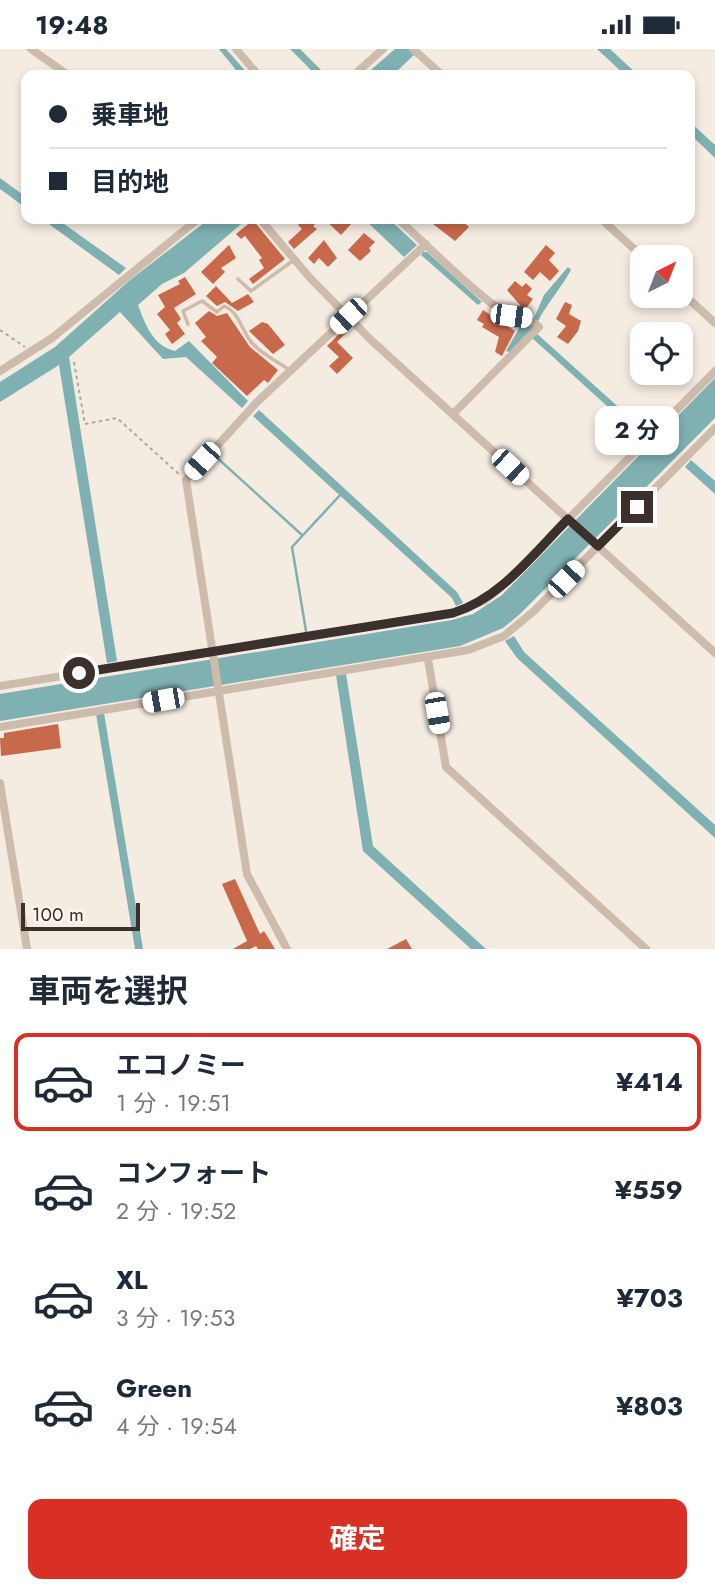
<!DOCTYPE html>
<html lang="ja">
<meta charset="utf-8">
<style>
body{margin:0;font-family:Jost,"Noto Sans JP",sans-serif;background:#f2f2f3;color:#1f2937;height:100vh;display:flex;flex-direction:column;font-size:26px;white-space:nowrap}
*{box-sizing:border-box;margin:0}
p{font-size:23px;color:#747a83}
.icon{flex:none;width:38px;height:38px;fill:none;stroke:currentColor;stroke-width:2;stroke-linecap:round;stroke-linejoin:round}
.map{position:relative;height:900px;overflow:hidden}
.panel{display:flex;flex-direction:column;background:#fff;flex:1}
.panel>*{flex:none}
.banner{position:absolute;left:21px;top:21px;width:674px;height:154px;border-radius:14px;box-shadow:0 4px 10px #0003;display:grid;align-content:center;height:154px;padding:0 28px;background:#fff}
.needle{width:46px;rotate:42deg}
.fabs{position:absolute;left:630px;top:196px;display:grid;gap:14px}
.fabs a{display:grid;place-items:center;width:63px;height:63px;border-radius:14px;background:#fff;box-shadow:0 4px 10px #0003;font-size:35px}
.scale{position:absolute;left:21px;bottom:18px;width:119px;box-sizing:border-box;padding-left:7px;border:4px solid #3b302b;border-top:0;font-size:19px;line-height:24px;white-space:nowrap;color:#3b302b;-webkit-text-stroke:5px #fbf5ee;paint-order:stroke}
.end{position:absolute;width:32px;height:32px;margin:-16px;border:9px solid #3b302b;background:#fff;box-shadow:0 0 0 4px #fff}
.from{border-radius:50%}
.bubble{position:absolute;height:49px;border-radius:14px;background:#fff;box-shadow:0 4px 10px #0003;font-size:23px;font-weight:700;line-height:49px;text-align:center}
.car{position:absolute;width:21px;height:42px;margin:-21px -10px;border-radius:9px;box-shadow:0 0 5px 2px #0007;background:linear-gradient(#fff 24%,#345 0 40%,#fff 0 76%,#345 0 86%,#fff 0)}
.banner b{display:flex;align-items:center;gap:24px;height:66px;font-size:26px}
.banner b+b{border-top:2px solid #e0e1e3}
.banner i{width:18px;height:18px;background:#1f2937}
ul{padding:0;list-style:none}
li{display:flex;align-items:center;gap:21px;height:98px;margin:0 14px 10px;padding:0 14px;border:4px solid transparent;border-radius:14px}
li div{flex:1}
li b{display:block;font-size:26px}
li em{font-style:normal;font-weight:700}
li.on{border-color:#d93025}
li>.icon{width:63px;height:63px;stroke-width:1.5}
h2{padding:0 28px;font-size:32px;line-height:84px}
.primary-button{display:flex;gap:14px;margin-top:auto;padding:14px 28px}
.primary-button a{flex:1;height:80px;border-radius:14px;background:#d93025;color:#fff;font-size:28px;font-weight:700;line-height:80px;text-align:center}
.status{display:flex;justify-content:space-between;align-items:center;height:49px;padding:0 35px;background:#fff;direction:ltr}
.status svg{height:19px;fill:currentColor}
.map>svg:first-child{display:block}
.water{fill:#7fb0b2}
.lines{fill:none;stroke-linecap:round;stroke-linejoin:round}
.stream{stroke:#7fb0b2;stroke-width:2.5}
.building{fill:#c8694b}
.path{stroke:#b9a596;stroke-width:2;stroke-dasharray:3.5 3.5;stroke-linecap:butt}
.service{stroke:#cdbbac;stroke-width:3.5}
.minor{stroke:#cdbbac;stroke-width:8}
.route{stroke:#3b302b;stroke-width:9}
</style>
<div class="status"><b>19:48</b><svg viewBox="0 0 49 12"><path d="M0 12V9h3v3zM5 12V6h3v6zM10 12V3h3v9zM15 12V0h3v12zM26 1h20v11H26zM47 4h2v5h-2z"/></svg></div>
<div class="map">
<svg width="715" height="900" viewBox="0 0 715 900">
<rect width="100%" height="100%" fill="#f4ebe1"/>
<path class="water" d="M219,0H226L249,26H240Z
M290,0H300L326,26H316Z
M395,0H420L393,26H365Z
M597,0H610L638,26H625Z
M690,73L715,96V109L690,85Z
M0,129L26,148V159L0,140Z
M42,170H57L126,219L119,226Z
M209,170H247L184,224L162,235L138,256C145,275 153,297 175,302L189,292L248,352L242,359L186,308L163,310L120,263L69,308L117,612L107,614L59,316L0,353V333L55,298L130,231Z
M364,170H389L417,196L404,208Z
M423,203H427L482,253L478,256L421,206Z
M568,218L571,221C559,243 542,259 534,282L645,382L641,388L530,287L511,304L506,302L521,276H531L544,246Z
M715,329V369L520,565L503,579L460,597L0,672V645L452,571L473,565L502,546Z
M259,361L457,543L463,554L456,557L452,549L253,367Z
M691,411L715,432V445L685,418Z
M514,587L524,603L715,776V789L517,609L505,592Z
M346,625L373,797L486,900H471L363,802L336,626Z
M104,664L143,900H135L96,665Z"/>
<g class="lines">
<path class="stream" d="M214,406L302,486
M306,582L292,498L342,444"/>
</g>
<path class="building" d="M304,170H321L313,177L317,180L294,200L288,193L302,180L298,176Z
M324,170H349L353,173L341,186Z
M438,170H460L469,178L455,192L433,175Z
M253,171L285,210L253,235L249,230L264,219L259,211L262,209L245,187L241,190L236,185Z
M364,184L375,193L369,199L371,202L360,212L348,201Z
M324,191L337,209L328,218L319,209L314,215L308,209Z
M229,196L236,209L221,219L225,223L213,235L201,223Z
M546,196L555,204L549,211L559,222L550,232L540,223L533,231L524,223Z
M185,228L196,245L174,259L181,270L177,274L185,285L172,295L165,285L170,281L157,265L165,258L158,246L180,235L178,232Z
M515,232L522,238L526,234L532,240L527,246L533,250L524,262L517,259L520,256L507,241Z
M216,237L232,254L248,245L254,253L238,262L225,253L217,257L206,247Z
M565,253L572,256L569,265L581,272L578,282L568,295L557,288L566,277L556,270Z
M483,261L515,282L502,307L495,303L499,288L482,278L484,275L477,271Z
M209,262L217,267L227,264L250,298L278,321L268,334L264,331L247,347L212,314L217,308L201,292L206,288L195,274Z
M262,273L268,275L285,296L273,305L249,282Z
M343,281L346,284L337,293L353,309L337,325L329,317L339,308L327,297Z
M58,675L61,699L1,707L0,689H4V684Z
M235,830L260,885L264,882L275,900H258L256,897L250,900H233L247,892L222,835Z
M406,890L412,900H387Z"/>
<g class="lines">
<path class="path" d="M0,281L25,298
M74,313L85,375L117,369L180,426"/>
<path class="service" d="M238,230L251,242L294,211
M188,275L183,262L202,252L217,263L224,257C241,264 241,283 253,295C263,306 278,313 290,321"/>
<path class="minor" d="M31,0L68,26
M236,0L258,26
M413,0L442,26
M354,26L383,0
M260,170L311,230L371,291L715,604
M398,170C429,198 459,229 491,254C508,267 528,266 539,278L453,365
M601,170L643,208
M681,243L715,274
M0,322L52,289L198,170
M428,610L446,718L646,900
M0,637L453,564L485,551L499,540L715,322
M0,678L468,601L504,587L534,562L715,379
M0,734L27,900
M287,900L247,825L186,431L257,353L426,195"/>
</g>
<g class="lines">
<path class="route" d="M79,624L453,564C501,549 533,505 568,470L598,497L637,458"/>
</g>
</svg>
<div class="fabs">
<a><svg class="needle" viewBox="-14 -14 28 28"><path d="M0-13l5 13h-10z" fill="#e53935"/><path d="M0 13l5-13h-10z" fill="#747a83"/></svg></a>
<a><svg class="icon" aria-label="locate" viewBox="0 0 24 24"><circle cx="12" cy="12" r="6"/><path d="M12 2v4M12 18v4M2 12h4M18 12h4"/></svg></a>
</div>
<div class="scale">100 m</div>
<i class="end from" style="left:79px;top:624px"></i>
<i class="end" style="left:637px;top:458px"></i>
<div class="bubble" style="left:595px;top:357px;width:84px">2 分</div>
<i class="car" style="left:348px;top:267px;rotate:227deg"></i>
<i class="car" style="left:511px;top:267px;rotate:97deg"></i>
<i class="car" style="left:202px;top:412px;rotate:222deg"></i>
<i class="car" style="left:510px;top:418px;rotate:133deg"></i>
<i class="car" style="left:566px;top:530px;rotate:44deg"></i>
<i class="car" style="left:163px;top:651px;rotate:260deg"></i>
<i class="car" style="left:437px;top:664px;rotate:170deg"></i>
<div class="banner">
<b><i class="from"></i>乗車地</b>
<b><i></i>目的地</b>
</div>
</div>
<section class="panel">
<h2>車両を選択</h2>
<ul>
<li class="on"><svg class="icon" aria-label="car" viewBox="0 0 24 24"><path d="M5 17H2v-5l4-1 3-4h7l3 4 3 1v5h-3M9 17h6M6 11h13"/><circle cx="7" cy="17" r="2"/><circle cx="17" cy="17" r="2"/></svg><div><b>エコノミー</b><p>1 分 · 19:51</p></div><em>¥414</em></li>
<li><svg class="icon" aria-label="car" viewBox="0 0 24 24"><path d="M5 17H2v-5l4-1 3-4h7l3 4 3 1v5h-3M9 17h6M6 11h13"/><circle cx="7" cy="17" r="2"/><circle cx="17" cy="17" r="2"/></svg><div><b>コンフォート</b><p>2 分 · 19:52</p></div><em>¥559</em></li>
<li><svg class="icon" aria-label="car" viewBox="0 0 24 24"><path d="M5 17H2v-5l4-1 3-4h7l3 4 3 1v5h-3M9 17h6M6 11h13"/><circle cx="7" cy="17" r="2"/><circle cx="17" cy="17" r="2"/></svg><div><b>XL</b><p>3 分 · 19:53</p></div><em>¥703</em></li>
<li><svg class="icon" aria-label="car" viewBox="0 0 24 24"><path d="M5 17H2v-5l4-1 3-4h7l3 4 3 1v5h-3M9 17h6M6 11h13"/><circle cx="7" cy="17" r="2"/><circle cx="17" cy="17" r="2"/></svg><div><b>Green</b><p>4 分 · 19:54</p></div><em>¥803</em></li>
</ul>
<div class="primary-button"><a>確定</a></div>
</section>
